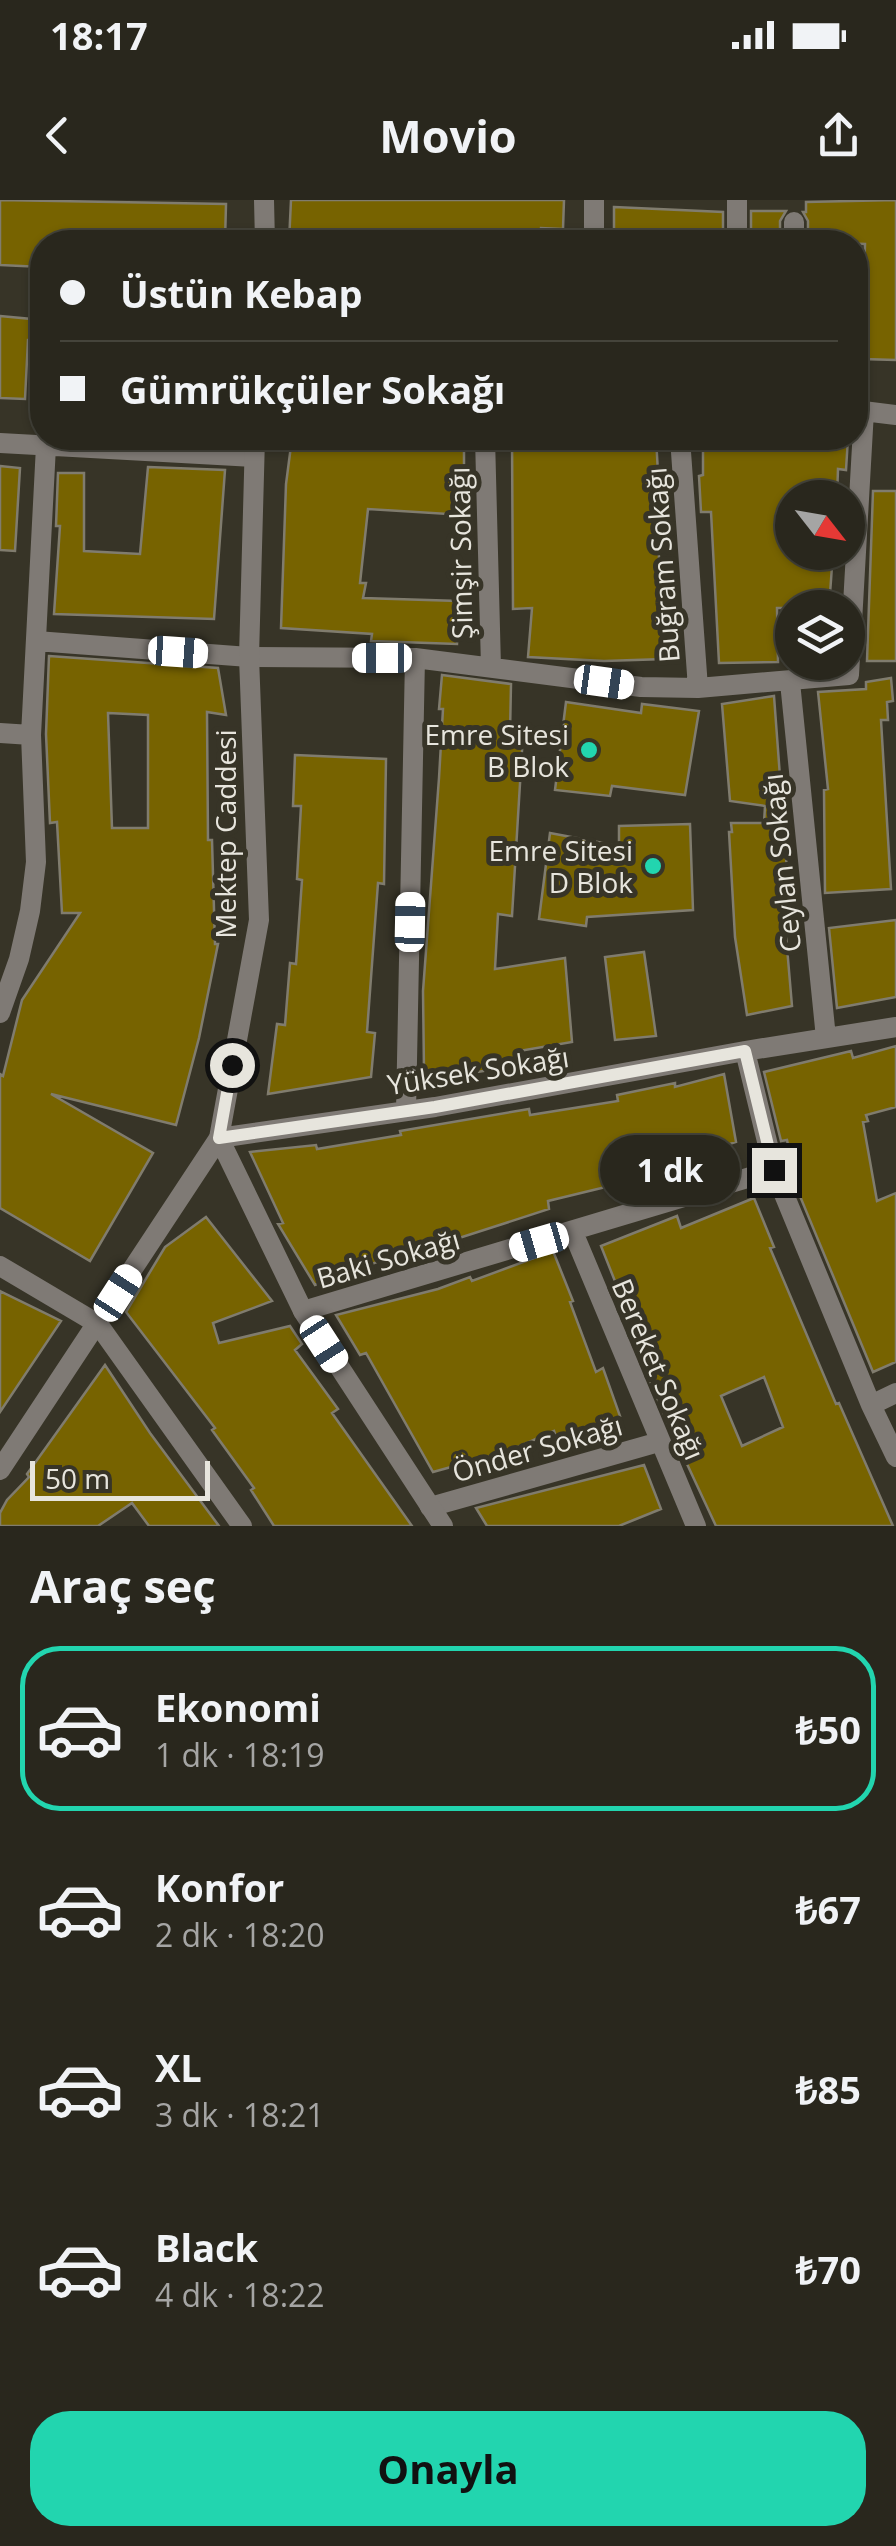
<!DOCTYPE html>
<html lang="tr">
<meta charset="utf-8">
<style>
body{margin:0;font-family:"Open Sans",sans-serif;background:#35332a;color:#f1f3f6;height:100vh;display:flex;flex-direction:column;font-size:38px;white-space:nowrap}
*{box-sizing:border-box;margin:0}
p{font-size:32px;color:#a5a5a4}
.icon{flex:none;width:55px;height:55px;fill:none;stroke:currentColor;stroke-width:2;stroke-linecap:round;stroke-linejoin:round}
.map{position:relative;height:1326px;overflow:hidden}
.details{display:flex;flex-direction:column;background:#29271d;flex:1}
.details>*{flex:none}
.banner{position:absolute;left:30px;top:30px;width:838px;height:220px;border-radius:40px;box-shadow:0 2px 8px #0004,0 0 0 2px #45443b;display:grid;align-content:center;height:220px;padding:0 30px;background:#29271d}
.needle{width:65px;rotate:121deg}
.buttons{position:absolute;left:775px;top:280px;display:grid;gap:20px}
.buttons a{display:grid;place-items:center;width:90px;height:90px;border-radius:50%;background:#29271d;box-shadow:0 2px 8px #0004,0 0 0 2px #45443b;font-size:50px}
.scale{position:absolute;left:30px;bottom:25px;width:180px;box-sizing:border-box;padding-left:10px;border:5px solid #e7e5dd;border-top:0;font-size:28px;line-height:35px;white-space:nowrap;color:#e7e5dd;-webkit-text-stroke:8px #373427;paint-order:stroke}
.end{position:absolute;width:45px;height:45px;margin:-22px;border:12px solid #e7e5dd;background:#111;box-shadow:0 0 0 5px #111}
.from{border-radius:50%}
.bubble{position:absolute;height:70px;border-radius:35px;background:#29271d;box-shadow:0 2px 8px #0004,0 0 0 2px #45443b;font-size:32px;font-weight:700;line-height:70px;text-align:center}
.car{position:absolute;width:30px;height:60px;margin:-30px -15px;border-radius:12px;box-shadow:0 0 8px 2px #0007;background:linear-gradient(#fff 24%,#345 0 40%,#fff 0 76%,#345 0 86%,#fff 0)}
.banner b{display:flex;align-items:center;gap:35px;height:95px;font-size:38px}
.banner b+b{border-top:2px solid #45443b}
.banner i{width:25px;height:25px;background:#f1f3f6}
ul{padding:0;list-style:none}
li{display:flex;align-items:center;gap:30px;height:165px;margin:0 20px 15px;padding:0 10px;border:5px solid transparent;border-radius:40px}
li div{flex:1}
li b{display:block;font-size:38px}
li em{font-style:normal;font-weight:700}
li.selected{border-color:#22d5af}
li>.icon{width:90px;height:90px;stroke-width:1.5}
h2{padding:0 30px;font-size:45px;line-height:120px}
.cta{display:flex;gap:20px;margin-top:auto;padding:20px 30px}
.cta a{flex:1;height:115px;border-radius:40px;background:#22d5af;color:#111;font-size:40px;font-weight:700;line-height:115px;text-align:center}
.status{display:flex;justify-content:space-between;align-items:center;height:70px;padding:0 50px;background:#29271d;direction:ltr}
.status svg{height:28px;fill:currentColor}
header{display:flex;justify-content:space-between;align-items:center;height:130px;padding:0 30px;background:#29271d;font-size:45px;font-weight:700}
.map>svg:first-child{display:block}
.building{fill:#776300;stroke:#807c6e;stroke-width:2.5;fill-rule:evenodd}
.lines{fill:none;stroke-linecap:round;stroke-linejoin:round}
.minor{stroke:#7f7a75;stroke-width:20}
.tertiary{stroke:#7f7a75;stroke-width:20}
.route{stroke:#e7e5dd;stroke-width:12}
.poi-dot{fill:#22d5af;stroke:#373427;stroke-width:4}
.labels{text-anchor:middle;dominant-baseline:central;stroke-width:10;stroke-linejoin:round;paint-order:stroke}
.street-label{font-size:28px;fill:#e7e5dd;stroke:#373427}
.poi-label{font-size:28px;fill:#e7e5dd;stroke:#373427;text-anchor:end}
</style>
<div class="status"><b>18:17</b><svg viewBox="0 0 49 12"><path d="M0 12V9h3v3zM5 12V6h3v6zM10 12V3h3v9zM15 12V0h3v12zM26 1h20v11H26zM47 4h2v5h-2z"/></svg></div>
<header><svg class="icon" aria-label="back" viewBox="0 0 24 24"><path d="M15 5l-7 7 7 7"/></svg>Movio<svg class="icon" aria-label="share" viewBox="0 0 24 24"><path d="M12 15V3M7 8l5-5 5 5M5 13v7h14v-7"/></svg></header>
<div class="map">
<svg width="896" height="1326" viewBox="0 0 896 1326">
<rect width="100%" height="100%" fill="#373427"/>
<path class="building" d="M0,0L226,4L225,42H42V67L0,65Z
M291,0H564L563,29L541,28L540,42H289Z
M896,0V160L862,159L865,44L808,42V21L803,12H806V2Z
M614,7L723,12V42H614Z
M751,11H786L780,21V42H751Z
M0,116L42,120V141L28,140L25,199L0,198Z
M292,238H464V315L368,309L360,383H366L363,398L459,401L457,444L371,441L372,434L281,428L286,284Z
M512,238H656L660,307H656L665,459L604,461L528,457L532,408L513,409Z
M703,238H848L846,270L838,269L837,298H792V352H833L829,408H777L778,462L719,463L711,312H701L699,276L703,275Z
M0,266L20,268L15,351L0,350Z
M148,267L225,270L214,419L54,414L60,326H56L58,273H84V351L140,354Z
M873,291H896V461H867Z
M49,456L218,468L226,515L207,512L208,640H212L215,744H218L199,838L176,925L51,894L153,953L90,1061L0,1008V874L3,876L22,800L80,713H62L57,622L50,623L46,534ZM108,513L148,515V628H112Z
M442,475L511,484L510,533L523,534L512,716L498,714L495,769L565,758L572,842L519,851L520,865L465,874L424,871L423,791L439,578L443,509H439Z
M891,478L893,501L887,502L888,520H881L891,689L825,693L824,590L828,589L818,492L866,489V482Z
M774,496L790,711L784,712L792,806L747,815L735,737L729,632H732L731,623H764L765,606L730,601L722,504Z
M566,502L641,513L642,504L699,511L685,595L612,586L610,596L555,590Z
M295,555L386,559L384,684L378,683L367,832L375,833L371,877L268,894L277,824L285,825L290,763L296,764L302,680L297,679L301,606H293Z
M690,624L693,710L587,717L586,726L539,719L550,633L619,646V626Z
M896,720V797L837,808L829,728Z
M644,752L656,836L615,840L605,757Z
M896,846V907L866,915L868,921L863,922L877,1001L896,993V1162L873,1172L797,989L787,940L781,941L764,872L851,851L853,858Z
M724,874L736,942L686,958L687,966L614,981V985L548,1001L549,1009L394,1059L393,1056L315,1085L278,1024L283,1023L250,952L316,945L317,949L401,935L400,931L529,909L530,915L618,901L617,895L675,883V887Z
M754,998L774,1047L770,1048L836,1204L839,1203L893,1326H716L666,1219L651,1183L655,1182L601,1046L677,1016L681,1028ZM764,1177L783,1227L742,1246L721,1196Z
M206,1017L272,1101L213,1123L219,1143L290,1126L302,1144L295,1150L338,1209L332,1213L412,1326H274L251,1290L254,1288L212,1230L215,1228L126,1112L165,1047Z
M553,1051L573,1101L570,1102L596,1172L603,1168L620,1216L559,1245L554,1231L509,1251L433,1272L366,1153L360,1155L336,1115L438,1089L470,1077L472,1081Z
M0,1091L61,1121L0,1212Z
M105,1165L150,1233L219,1326H149L132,1303L98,1326H0V1313L7,1300L29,1277L27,1274Z
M644,1265L661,1309L619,1326H487L476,1308Z"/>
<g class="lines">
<path class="minor" d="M594,42V0
M737,42V0
M794,42V22
M855,210L896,215
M485,238L491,467
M680,238L698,488
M0,243L254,257
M36,441L249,457L415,458L641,487L698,488L849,475L864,211
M790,482L826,838
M0,533L31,535
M0,813L19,759L30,711L36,662L31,535L46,246
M745,851L774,970L871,1205L896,1257
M406,911L415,458
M219,938L435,907L745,851L896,827
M573,1032L696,1326
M0,1066L98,1124L242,1326
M303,1111L774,970
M871,1205L896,1193
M430,1307L659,1242"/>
<path class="tertiary" d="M264,0L265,42
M255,238L249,457L259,720L219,938L303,1111L443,1326
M0,1270L219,938"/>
</g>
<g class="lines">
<path class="route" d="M232,865L219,938L435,907L745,851L774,970"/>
</g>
<g class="poi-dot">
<circle cx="589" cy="550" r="10"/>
<circle cx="653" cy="666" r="10"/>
</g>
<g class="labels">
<g class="street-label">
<text transform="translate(460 353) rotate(-91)">Şimşir Sokağı</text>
<text transform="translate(662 365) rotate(-94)">Buğram Sokağı</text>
<text transform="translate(225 634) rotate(-90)">Mektep Caddesi</text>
<text transform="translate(781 663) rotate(-96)">Ceylan Sokağı</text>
<text transform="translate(478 870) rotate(-9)">Yüksek Sokağı</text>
<text transform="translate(388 1058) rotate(-16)">Baki Sokağı</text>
<text transform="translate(659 1169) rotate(67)">Bereket Sokağı</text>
<text transform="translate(537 1248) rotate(-16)">Önder Sokağı</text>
</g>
<g class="poi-label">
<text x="569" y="534">Emre Sitesi<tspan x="569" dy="32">B Blok</tspan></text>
<text x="633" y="650">Emre Sitesi<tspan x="633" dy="32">D Blok</tspan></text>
</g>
</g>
</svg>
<div class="buttons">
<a><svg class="needle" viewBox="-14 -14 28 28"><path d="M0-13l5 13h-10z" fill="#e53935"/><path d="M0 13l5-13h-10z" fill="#a5a5a4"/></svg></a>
<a><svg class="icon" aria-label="layers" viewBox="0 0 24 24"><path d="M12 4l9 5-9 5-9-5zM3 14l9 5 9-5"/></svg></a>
</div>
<div class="scale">50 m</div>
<i class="end from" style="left:232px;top:865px"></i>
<i class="end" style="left:774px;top:970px"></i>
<div class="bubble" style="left:600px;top:935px;width:140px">1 dk</div>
<i class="car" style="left:178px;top:452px;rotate:94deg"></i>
<i class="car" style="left:382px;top:458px;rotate:270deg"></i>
<i class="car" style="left:604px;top:482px;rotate:98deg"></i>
<i class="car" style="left:410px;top:722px;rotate:1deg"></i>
<i class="car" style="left:539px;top:1042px;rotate:254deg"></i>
<i class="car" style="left:118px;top:1093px;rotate:33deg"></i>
<i class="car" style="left:324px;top:1144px;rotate:147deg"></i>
<div class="banner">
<b><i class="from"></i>Üstün Kebap</b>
<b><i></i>Gümrükçüler Sokağı</b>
</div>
</div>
<section class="details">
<h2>Araç seç</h2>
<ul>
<li class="selected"><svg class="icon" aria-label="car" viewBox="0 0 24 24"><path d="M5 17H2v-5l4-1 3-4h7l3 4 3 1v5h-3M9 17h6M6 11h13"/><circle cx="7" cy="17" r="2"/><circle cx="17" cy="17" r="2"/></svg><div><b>Ekonomi</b><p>1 dk · 18:19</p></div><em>₺50</em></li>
<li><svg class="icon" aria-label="car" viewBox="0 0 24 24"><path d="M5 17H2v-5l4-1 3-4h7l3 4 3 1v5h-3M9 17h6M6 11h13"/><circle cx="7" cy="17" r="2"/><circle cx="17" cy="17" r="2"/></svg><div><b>Konfor</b><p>2 dk · 18:20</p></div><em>₺67</em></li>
<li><svg class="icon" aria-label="car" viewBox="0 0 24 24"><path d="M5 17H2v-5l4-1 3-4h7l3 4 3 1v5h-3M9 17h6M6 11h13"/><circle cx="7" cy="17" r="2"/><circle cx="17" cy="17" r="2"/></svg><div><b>XL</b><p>3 dk · 18:21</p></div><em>₺85</em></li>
<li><svg class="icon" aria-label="car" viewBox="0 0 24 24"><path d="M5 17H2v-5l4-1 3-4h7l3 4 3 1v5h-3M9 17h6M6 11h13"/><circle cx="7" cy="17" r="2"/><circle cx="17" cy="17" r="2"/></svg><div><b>Black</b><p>4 dk · 18:22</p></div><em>₺70</em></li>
</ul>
<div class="cta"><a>Onayla</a></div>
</section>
